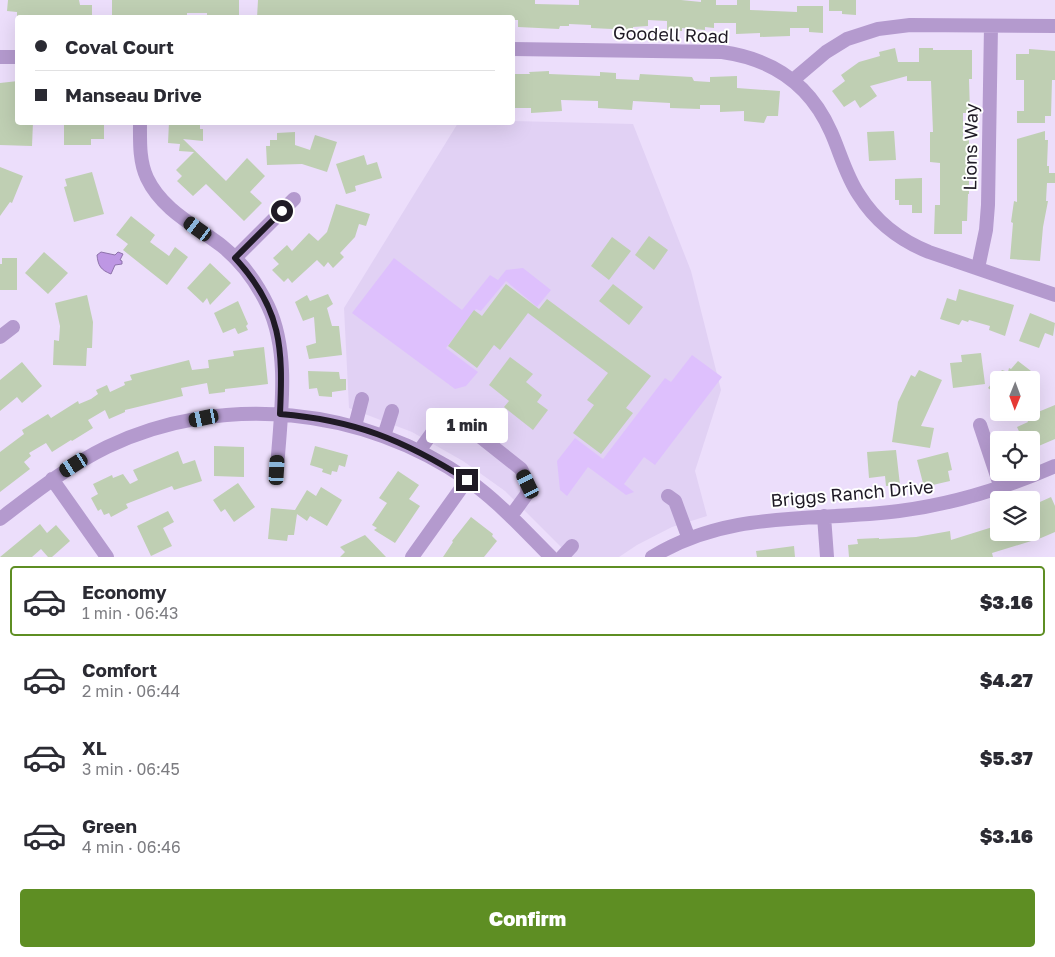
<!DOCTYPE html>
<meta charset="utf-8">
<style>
body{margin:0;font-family:"Golos Text",sans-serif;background:#f7f7f7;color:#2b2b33;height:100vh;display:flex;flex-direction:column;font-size:19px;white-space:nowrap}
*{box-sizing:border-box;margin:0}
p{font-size:16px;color:#7c7c81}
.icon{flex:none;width:28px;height:28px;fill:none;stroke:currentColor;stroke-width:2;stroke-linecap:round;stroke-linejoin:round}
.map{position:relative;height:557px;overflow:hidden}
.details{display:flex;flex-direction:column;background:#fff;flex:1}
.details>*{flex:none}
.banner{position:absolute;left:15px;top:15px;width:500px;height:110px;border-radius:5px;box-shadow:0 5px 20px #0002;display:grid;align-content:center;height:110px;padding:0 20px;background:#fff}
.needle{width:32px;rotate:181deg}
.buttons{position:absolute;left:990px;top:371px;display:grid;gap:10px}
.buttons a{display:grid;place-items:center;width:50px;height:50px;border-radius:5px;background:#fff;box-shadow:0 5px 20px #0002;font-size:25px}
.end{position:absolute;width:22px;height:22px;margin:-11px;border:6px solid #1f1a25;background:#fff;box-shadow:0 0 0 2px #fff}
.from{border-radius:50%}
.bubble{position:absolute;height:35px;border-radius:5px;background:#fff;box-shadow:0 5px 20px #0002;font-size:16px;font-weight:800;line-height:35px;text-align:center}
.car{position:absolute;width:15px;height:30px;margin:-15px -8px;border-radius:6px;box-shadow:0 0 4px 1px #0007;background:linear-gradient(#222 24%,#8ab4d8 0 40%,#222 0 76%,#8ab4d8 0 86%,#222 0)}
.banner b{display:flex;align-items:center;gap:18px;height:48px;font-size:19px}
.banner b+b{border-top:1px solid #e1e1e2}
.banner i{width:12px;height:12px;background:#2b2b33}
ul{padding:9px 0 0;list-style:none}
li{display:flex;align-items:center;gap:15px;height:70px;margin:0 10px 8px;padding:0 10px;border:2px solid transparent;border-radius:5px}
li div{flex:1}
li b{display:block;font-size:19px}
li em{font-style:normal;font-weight:800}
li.on{border-color:#5e8e23}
li>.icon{width:45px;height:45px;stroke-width:1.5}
.cta{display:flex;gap:10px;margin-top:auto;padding:10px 20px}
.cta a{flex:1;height:58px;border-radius:5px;background:#5e8e23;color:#fff;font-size:20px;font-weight:800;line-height:58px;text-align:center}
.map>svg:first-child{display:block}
.built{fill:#e1d1f4}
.green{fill:#dec0fd}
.water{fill:#be97e4;stroke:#8e72ab}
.building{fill:#bfcfb3}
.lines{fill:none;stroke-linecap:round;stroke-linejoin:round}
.minor{stroke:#b49ace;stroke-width:14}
.route{stroke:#1f1a25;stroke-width:6}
.labels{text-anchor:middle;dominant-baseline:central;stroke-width:4;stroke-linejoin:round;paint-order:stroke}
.street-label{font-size:18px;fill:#1f1a25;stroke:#fff}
</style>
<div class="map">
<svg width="1055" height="557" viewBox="0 0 1055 557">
<rect width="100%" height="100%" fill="#ecdefb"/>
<path class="built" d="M513,121L633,124L691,271L721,390L695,471L707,516L672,527L637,545L619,557H571L505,491L463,461L412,432L349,408L344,308L458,123L512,122Z"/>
<path class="green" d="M394,258L462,310L490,275L498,280L506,270L523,268L551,290L537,307L506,281L481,311L476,309L446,348L478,372L466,386L455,389L352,313Z
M692,355L722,377L655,465L644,457L624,484L634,492L626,495L588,467L567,496L560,490L557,461L575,438L603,459L665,378L671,382Z"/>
<path class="water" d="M101,252L115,255L118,252L123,254L120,260L122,261V264L115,265L111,274C101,270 98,266 97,255Z"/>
<path class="building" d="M8,0H79L80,5H92V18H17V12L7,11Z
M112,0H239V18H207V13H187V18H112Z
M258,0H535V4L579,5V0H681L701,2V0H716V5H737V0H750V10L797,12V6H823V33L809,32V28H790V36L760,37V33L736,34V23H714V28L705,27V30L682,28V31L667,30V21L648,20V26L633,27V30L591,28V25L569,24V26H560L559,29L518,27V20H512V18H311V16H289V17L257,18Z
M829,0H856V15L842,14V11H829Z
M895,48L898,62H919V48H933V50H972V79H969L970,113H963V139H969V194H968L967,221H962V234H934L935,205H940V163L930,162V132H933L931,81H907V76L870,86L877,96L860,108L855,100L844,107L832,91L845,81L841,75L859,62L880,56L879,52Z
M1029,49L1055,51V80H1052L1051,116H1045V123H1017V111H1024V80H1016V54H1029Z
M549,71V74L600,76V72L616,73V79L639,80L640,74L692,77L694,81L710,82V77L737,76V88L780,91L778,116H767L764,123L744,121V111L720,112V105H700V109L670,108V103L633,101L632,110L598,108V101L561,100L562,111L531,113V108H512V74H530L529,72Z
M18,81V122H33L32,146L0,145V83Z
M64,122H104V139H91V145H64Z
M169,122H200V129H203V141L183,139L226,181L247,158L265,176L250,192L262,203L244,221L206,184L193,196L177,181L182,176L176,170L194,152L179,151L180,144L168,143Z
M894,131L896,160L869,161L867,132Z
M1045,131V140H1048L1047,166H1049V173H1055V183H1047L1046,201H1048L1043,227L1040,261L1010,259L1013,223L1011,222L1014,201L1017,202V139Z
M295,132V145L310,150L315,135L337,142L327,172L302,164L267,165L266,146H270V140H277V133Z
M364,155L367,165L377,162L382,178L355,186L356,191L346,194L336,164Z
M0,167L23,176L12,203L10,202L0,216Z
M92,172L104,214L74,222L64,187L67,186L65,179Z
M922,178V213H912V205H899V200H895V179Z
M336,204L370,214L366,226L359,224L355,237L340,253L344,257L333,268L328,262L324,267L317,260L292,283L288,278L284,282L272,270L279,264L273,258L287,245L292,251L309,233L318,241L327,232Z
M131,216L155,235L150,242L169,256L175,247L188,257L167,285L123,250L128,244L116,235Z
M649,236L668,250L654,270L635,255Z
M612,237L631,251L609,280L591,266Z
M44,252L68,273L48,294L25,273Z
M2,258H17V290H0V264H2Z
M210,263L231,283L210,305L207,298L203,303L187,288Z
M506,284L539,309L547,299L651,376L626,408L633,413L601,454L573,433L594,405L587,400L608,373L528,313L500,350L494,345L477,368L448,346L474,310L482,316Z
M613,284L643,307L629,325L599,301Z
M959,289L1014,305L1005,336L989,330L990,326L969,320L968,322L962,320L959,325L940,319L947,298L956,301Z
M328,294L333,304L327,308L332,326H339L342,355L309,359L306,346L316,343L314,317L303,321L295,302L307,295L310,301Z
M87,295L93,322L92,348H87L86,366L53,365L54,340L59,341L60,326L55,303Z
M238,301L248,324L246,326L248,330L238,334L235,328L223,333L214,313Z
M1030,313L1055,323L1053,336L1045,333L1039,348L1019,341Z
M264,347L268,384L225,389V392L209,394L207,383L181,388L183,396L125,410V412L109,419L105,410L88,420L93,428L72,441L71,440L52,452L46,443L29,453L31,456L24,462L30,469L0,492V452L24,434L22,430L48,414L51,418L78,401L79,404L91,399L98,394L96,390L107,385L110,392L125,385L124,382L132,380L130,375L189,360L192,370L209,368L208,360L234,356L233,351Z
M981,353L985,384L953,388L950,363L962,362L961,355Z
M510,357L533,374L526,382L542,395L537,402L548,410L533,430L504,407L509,401L489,385Z
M1018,361L1031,371L1028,380H999V396L988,388L1002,370L1008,372L1009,368L1011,369Z
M22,362L42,386L22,403L17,397L0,411V380Z
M919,370L942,380L921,426L934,428L930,448L892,442L898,402L911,375L915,377Z
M308,371L339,372L340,379H346V390L332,392V397L319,396L317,388L309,389Z
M1055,405V439L1034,448L1031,440H1023L1017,427L1028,422L1026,417Z
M214,446L244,447V477L214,476Z
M315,446L348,455L345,467L339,465L337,472L332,471L331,475L322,472L323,469L310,465Z
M896,450L900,485L886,486L885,476L869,478L867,452Z
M178,451L183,464L195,460L202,481L174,490L172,486L126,504L128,508L111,517L109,513L104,515L101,509L98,511L91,498L98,494L93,484L112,475L113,478L123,474L130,484L138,480L133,470Z
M948,452L952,470L948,471L950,481L924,487L917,460Z
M398,471L419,485L409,499L420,506L395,543L374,530L377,528L372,525L387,503L379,498Z
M238,483L255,507L234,522L225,509L221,512L213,500Z
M321,487L342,500L327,526L310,516L307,521L297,514L294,535H288L287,541L268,539L271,508L295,510L307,490L316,496Z
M1051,497L1055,506V532L1041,538L992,553L993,557H849L848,545L858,544L857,539L879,538V539L916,537L950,531L951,540L999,525V532H1031V506Z
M168,511L174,522L163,528L172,546L151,556L137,526Z
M471,517L493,534L492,536L497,541L484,557H443L453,542L452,541Z
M40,524L47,533L56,525L70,541L52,557H48L41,549L32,557H0Z
M365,535L386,557H340L345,552L340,547Z
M794,546L795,557H757L756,551Z"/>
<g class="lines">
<path class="minor" d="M512,49L722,52C773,59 810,84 831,132C840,152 846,176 859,195C876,222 899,240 929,252L1055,295
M0,57H18
M793,80L826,52L847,39L878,29L910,25L1055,26
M140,122C140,141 139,161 147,178C162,210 196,226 222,246C242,262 257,283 268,306C291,355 280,418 277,470
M235,258L294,199
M978,268L986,230L988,205L991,26
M0,337L13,327
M980,425L1001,488
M355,426L362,399
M384,436L392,411
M419,451L437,426L450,421L463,423L521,469L528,484L527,494L511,516
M52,479L107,557
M668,496L675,501L689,539
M824,516L827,557
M0,519C34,493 68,466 107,447C222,392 364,407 468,480C499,502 524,530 551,557
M412,557L467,480
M562,557L572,546
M652,557C731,509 813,522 899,511C954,504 1005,488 1055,466"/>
</g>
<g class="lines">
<path class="route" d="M282,211L235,258C282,309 283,348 280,414C354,420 404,440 467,480"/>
</g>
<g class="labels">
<g class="street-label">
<text transform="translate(671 34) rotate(2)">Goodell Road</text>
<text transform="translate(970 147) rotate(-89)">Lions Way</text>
<text transform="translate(852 493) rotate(-5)">Briggs Ranch Drive</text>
</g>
</g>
</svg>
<div class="buttons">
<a><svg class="needle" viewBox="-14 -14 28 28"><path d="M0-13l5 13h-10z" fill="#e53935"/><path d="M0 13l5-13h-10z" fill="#7c7c81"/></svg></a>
<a><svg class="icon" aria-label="locate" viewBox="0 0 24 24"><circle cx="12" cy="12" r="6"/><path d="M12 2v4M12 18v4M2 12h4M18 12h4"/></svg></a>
<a><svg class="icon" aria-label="layers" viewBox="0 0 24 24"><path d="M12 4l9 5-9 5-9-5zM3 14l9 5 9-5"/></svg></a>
</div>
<i class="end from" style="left:282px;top:211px"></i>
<i class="end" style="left:467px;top:480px"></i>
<div class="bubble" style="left:426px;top:408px;width:82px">1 min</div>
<i class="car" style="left:198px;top:229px;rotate:306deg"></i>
<i class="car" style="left:204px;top:418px;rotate:258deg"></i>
<i class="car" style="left:74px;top:465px;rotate:237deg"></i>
<i class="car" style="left:277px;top:470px;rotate:3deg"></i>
<i class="car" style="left:528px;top:484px;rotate:334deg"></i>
<div class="banner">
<b><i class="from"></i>Coval Court</b>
<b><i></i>Manseau Drive</b>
</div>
</div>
<section class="details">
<ul>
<li class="on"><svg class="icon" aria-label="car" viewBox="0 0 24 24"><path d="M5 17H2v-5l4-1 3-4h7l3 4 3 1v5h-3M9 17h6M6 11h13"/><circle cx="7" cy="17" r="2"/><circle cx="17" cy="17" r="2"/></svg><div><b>Economy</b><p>1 min · 06:43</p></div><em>$3.16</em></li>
<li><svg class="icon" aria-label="car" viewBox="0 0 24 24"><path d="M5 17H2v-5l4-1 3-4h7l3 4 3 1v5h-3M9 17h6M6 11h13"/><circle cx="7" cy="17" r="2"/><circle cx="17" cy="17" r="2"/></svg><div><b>Comfort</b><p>2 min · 06:44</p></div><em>$4.27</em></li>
<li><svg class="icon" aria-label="car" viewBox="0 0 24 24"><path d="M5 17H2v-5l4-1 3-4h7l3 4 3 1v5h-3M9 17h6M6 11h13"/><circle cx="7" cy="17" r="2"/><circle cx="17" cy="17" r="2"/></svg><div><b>XL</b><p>3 min · 06:45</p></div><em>$5.37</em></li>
<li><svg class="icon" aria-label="car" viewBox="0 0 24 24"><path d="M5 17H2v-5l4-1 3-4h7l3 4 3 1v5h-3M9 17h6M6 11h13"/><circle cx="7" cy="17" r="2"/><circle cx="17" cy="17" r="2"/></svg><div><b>Green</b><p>4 min · 06:46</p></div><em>$3.16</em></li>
</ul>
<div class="cta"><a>Confirm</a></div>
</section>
